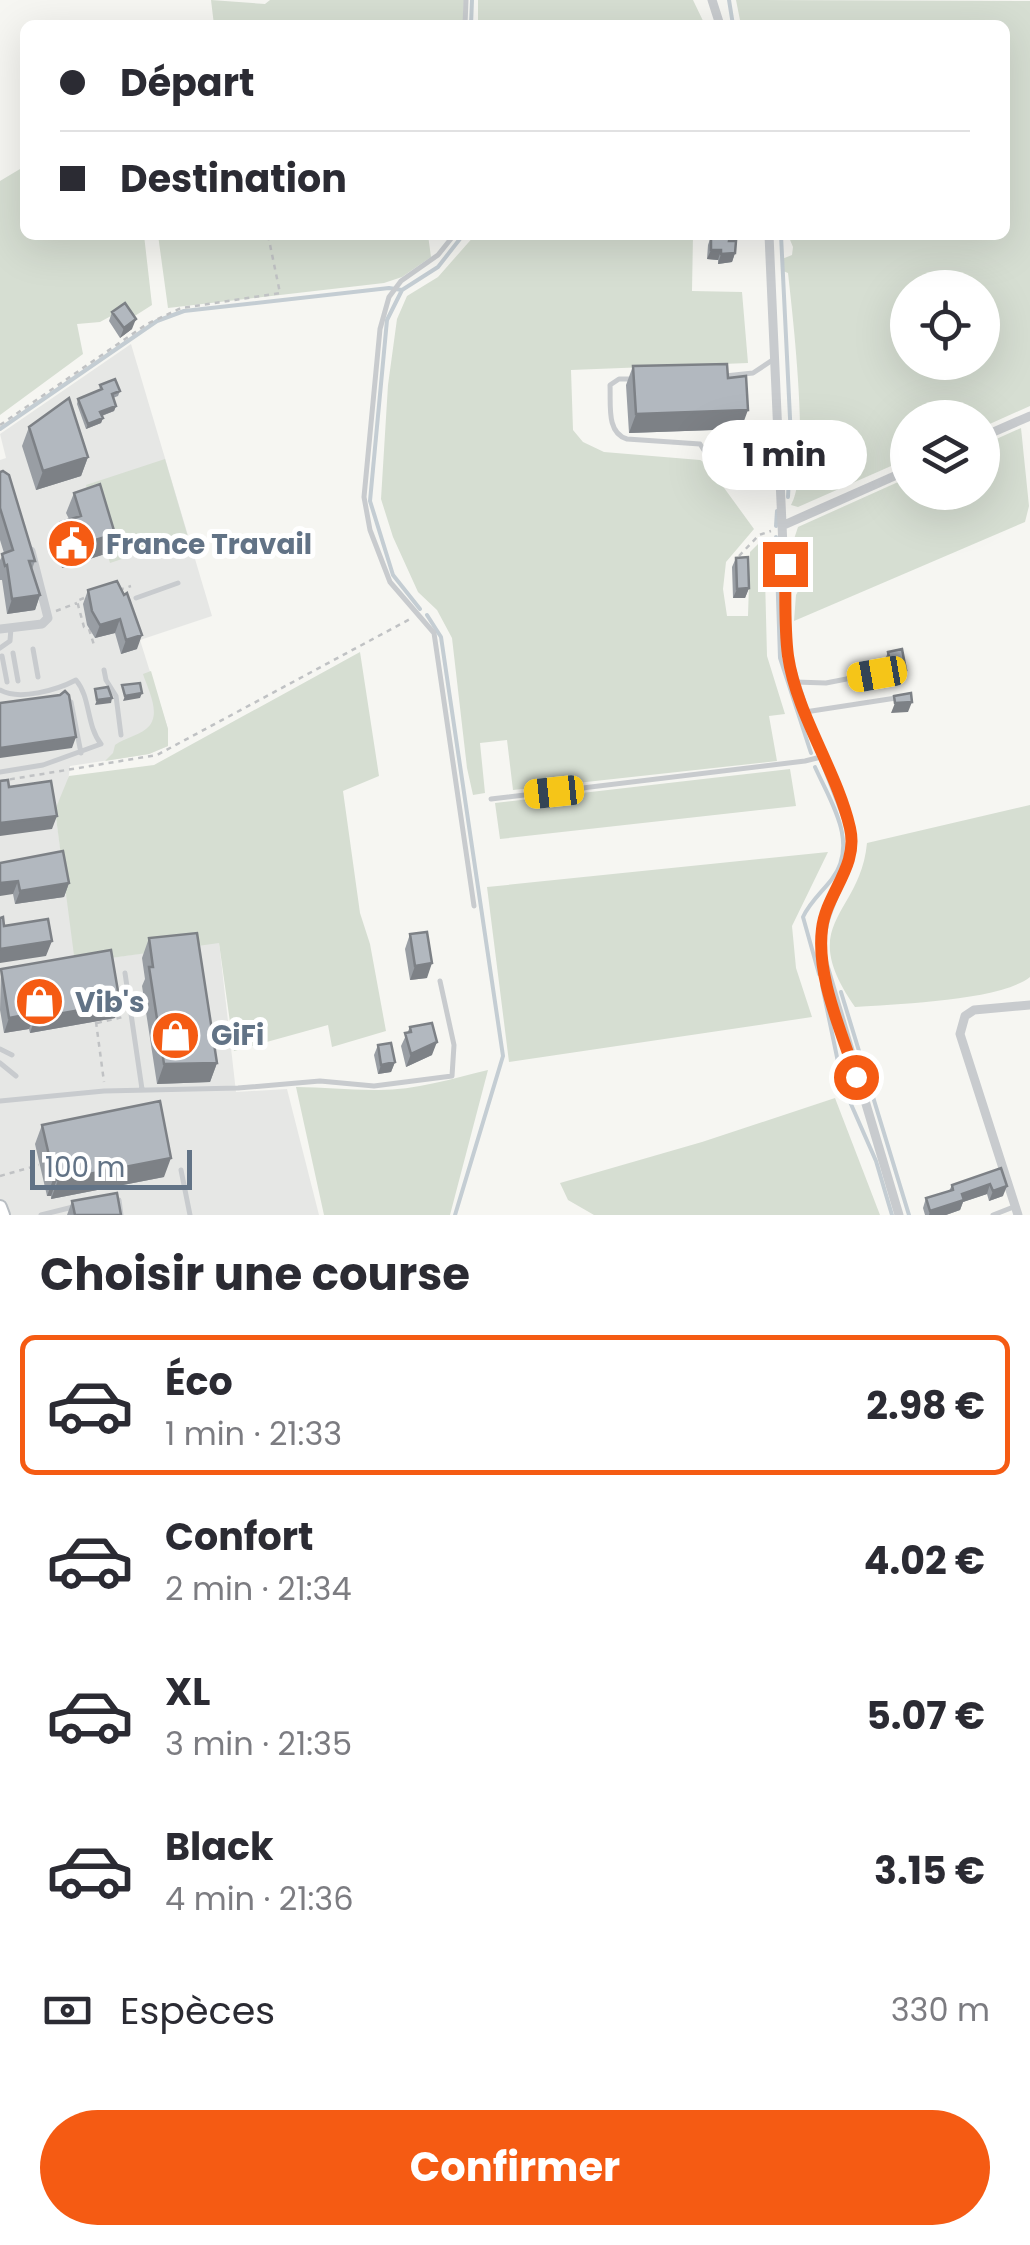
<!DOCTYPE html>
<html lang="fr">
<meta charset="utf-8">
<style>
body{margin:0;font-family:Poppins,sans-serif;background:#f7f7f7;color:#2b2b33;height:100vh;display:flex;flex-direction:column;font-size:38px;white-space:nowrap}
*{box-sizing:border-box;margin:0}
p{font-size:32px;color:#7c7c81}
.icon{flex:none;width:55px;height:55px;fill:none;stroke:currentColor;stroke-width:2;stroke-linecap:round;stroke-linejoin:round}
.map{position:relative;height:1215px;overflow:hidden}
.sheet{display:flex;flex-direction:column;background:#fff;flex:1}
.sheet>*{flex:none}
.hud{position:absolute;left:20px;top:20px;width:990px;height:220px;border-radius:15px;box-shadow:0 10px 40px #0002;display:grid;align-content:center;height:220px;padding:0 40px;background:#fff}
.buttons{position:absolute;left:890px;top:270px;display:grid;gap:20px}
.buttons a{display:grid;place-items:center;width:110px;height:110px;border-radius:50%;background:#fff;box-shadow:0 10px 40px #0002;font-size:50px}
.scale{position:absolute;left:30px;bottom:25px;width:162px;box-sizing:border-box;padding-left:10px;border:5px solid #627386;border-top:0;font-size:28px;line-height:35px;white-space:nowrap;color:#627386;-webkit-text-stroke:8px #fff;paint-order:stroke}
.end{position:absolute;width:45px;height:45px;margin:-22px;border:12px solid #f55b13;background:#fff;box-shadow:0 0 0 5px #fff}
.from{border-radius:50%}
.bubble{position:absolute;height:70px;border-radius:35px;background:#fff;box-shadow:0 10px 40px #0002;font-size:32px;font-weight:700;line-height:70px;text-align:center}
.car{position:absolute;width:30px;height:60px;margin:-30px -15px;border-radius:12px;box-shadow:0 0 8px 2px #0007;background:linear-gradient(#f5c518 24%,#345 0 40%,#f5c518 0 76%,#345 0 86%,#f5c518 0)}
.hud b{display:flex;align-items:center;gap:35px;height:95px;font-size:38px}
.hud b+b{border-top:2px solid #e1e1e2}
.hud i{width:25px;height:25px;background:#2b2b33}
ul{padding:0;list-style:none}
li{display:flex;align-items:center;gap:30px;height:140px;margin:0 20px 15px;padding:0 20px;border:5px solid transparent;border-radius:15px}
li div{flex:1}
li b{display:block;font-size:38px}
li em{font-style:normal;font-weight:700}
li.current{border-color:#f55b13}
li>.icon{width:90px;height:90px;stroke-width:1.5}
h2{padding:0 40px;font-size:45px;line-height:120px}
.pay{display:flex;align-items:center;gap:25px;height:110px;padding:0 40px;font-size:38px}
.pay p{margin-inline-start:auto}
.action{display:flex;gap:20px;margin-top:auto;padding:20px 40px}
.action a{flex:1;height:115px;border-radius:60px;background:#f55b13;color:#fff;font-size:40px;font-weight:700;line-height:115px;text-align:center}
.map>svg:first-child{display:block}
.built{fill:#e6e7e5}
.green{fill:#d6ded2;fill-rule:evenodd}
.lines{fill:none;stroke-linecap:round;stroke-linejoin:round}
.stream{stroke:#c4cdd3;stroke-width:4}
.secondary-casing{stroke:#b9bec3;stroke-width:16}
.path{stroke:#c0c2c4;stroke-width:2.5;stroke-dasharray:5 5;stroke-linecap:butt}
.lane{stroke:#c8cbce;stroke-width:5}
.street{stroke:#c8cbce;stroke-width:9}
.secondary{stroke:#fff;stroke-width:12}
.wall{fill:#999ea4}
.shaded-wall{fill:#7d8186}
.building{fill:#b2b8bf;stroke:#7d8186;stroke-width:2.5}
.route{stroke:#f55b13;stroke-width:12}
.labels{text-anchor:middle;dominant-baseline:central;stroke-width:10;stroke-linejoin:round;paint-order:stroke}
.poi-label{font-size:28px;font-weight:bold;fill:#627386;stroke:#fff;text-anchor:start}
</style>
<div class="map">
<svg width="1030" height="1215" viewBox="0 0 1030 1215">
<rect width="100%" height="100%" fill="#f6f6f2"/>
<path class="built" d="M131,344L212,616L140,640L168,729V746L149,754L70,766L68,782L55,810L76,963L219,942L236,1092L287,1089L319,1215H0V460L6,458L0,434Z"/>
<path class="green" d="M211,0L265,4L270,0H464L463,25H214Z
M478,0H693L705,25H478Z
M736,0L1030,1V406L983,427L982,418H908L907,459L798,507L791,505C811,471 793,318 788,273L783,271L782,259L792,255L793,247L788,235H1005V25H741ZM908,288H982V362H908Z
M25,166V235H144L152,305L130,319L122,310L100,322L77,324L83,354L0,415V181Z
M158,235H428L431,257L402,277L384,283L168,308Z
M475,235H693L692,291L742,292L748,363L571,370L573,430L583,442L604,452L700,460L706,463L754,529L726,562L723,589L727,616H748L750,552L764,538L767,656L785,714L769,716L777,761L513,790L507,740L480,743L485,793L473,795L467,768L452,638L437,610L418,592L393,537L381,499L388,385L397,319L407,296L438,277Z
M1021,428L1029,506L1025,522L794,621L796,595L805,578L793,542L798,527L907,478L908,492H982L983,445Z
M165,459L188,537L110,563L86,485Z
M360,652L379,776L343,791L360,913L370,944L386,1031L332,1047L328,1025L234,1051L219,943L75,963L55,810L69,776L154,765Z
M151,671L168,729V746L149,754L105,761L113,753L115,745C125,738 137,736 146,729C163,716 148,690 143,674Z
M790,769L796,806L500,839L495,803Z
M1030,805V977C1000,1001 896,1004 855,1007C795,921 860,917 867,843Z
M828,852L792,926L796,968L812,1017L509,1062L487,887Z
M488,1070L450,1215H324L296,1087C322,1087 347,1090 374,1090C412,1091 451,1079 488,1070Z
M835,1098L880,1215H594L568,1200L560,1183L702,1142Z"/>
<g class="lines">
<path class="stream" d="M729,0L733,25
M471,25L472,0
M781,235L791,438L788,497
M0,429L157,321L184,311L389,288L402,290
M776,526L777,511
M776,537L780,658L811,753
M420,609L393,575L370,501L387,320L402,290L438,267L463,235
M427,615L441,637L503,1056L455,1215
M815,767C831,803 859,843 832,879C822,892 810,902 803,917L819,974
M822,985L843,1086L876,1161L892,1215
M841,992L909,1215"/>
<defs>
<path id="secondary" d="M0,1207L3,1215"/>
</defs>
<use href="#secondary" class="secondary-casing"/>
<path class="path" d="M0,425L147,324L181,308L280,293L268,235
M739,556L759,535L771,531
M119,590L131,586
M84,598L77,601L84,627L89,629L94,645
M56,611L77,603
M0,781L157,755L412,618
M96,1022L104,1082
M97,1023L123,1017
M0,1176L39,1165"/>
<path class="lane" d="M465,25L466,0
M454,235L438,255L401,281L389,297L380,329L364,497L370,530L390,582L434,633L474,906
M725,376L753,373L774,359
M634,379H619L610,385C611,404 606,433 627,439L700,444L726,484
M136,598L178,583
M0,648L10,641L11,628
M33,649L38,677
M13,653L18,681
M2,656L7,682
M104,670L106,680L116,696L121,735
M795,682L826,683L877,673
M0,690C19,701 57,690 76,680C91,698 86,725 101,744L43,765L0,772
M67,700L71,702L81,753
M805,712L896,698
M491,799L805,761L821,757
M125,973L142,1089
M0,1049L12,1055
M0,1063L16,1076
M0,1101L104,1091L238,1088L320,1081L374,1086L452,1076L454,1045L440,981
M181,1170L190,1215
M112,1201L119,1200L121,1215
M41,1215L77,1206
M993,1215L1016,1206"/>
<path class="street" d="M712,0L720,25
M769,235L788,658L805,712L851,830C854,879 817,907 822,956L899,1215
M982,437L1030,416
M784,525L908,470
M0,629L42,624L48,618L31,551
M1018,1215L960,1034L965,1016L974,1010L1030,1005"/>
<use href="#secondary" class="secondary"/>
</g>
<path class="wall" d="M711,236L729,241L735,253L732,262L718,264V260L707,259L708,245Z
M112,312L132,329L120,338L109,321Z
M633,366L728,378L741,429L629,433L626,385Z
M100,385L120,391L118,396L113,398L116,406L114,411L102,416L103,418L101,423L86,429L77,404L78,399L99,391Z
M29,427L88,457L81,476L36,490L22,446Z
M0,472L35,561L32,569L40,595L35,610L7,614L2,580H0V560L4,553L0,540Z
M74,493L115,534L108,553L62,568L54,541L61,522L69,519L66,513Z
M736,558L749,588L745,598H733L732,567Z
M117,581L137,649L121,654L115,633L95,638L87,625L83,604L88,590Z
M888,652L906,670L902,679L888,682L884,662Z
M0,863L69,883L64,897L15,904L13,894Z
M410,934L427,978L410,980L405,949Z
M149,938L217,1063L210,1082L157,1084L142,986L145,979L142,958Z
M1,969L120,1003L115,1018L30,1033L29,1029L4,1033L0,1010Z
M410,1027L432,1055L406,1067L401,1046Z
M378,1045L395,1062L391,1072L378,1074L374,1055Z
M42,1125L164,1177L51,1199V1196H47L35,1144Z
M1001,1168L1003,1196L989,1201L987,1194L963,1202L960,1210L946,1215H925L923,1208L926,1198L949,1191L952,1185Z
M72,1201L121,1215H67Z"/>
<path class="shaded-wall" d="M711,250H721L718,260L707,259Z
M735,253L732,262L718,264L721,254Z
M136,319L132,329L120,338L124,328Z
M116,406L114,411L98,417L100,412Z
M748,410L741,429L629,433L636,414Z
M103,418L101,423L86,429L88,424Z
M88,457L81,476L36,490L43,471Z
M115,534L108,553L62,568L69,548Z
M749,588L745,598H733L737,589Z
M40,595L35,610L7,614L12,599Z
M120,619L115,633L95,638L100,625Z
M142,635L137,649L121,654L126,640Z
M906,670L902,679L888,682L892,672Z
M142,693L140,698L123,701L125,696Z
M112,698L111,703L95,705L97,700Z
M912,702L908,712L891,713L895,703Z
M76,737L72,748L0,758V748Z
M57,816L52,829L0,836V823Z
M18,881L13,894L0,896V883Z
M69,883L64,897L15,904L20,891Z
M52,941L46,956L0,963V949Z
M432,963L427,978L410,980L415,966Z
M120,1003L115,1018L30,1033L35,1018Z
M35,1013L29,1029L4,1033L9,1018Z
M437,1042L432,1055L406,1067L411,1054Z
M395,1062L391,1072L378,1074L381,1065Z
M217,1063L210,1082L157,1084L164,1064Z
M171,1158L164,1177L51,1199L58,1180Z
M58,1176L51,1196H47L54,1177Z
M990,1184L987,1194L963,1202L960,1210L946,1215H929L930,1211L962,1194Z
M1007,1186L1003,1196L989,1201L993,1191Z"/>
<path class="building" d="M711,236H730L729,241H736L735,253L721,254V250H711Z
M125,303L136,319L124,328L112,312Z
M727,364L728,378L746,376L748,410L636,414L633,366Z
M115,379L120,391L112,394L116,406L100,412L103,418L88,424L78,399L102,389L100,385Z
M69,398L88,457L43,471L29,427Z
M3,471L9,475L35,561H29L40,595L12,599L7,565L5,566L2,554L13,550L0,508V472Z
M100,484L115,534L69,548L61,522L81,516L74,493Z
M748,557L749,588L737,589L736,558Z
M117,581L124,595L127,593L142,635L126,640L120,619L100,625L92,611L88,590Z
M902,649L906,670L892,672L888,652Z
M140,683L142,693L125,696L122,685Z
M108,687L112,698L97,700L95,689Z
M65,691L69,695L76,737L0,748V703L60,695Z
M911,693L912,702L895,703L894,696Z
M8,780L9,787L51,781L57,816L0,823V781Z
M63,851L69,883L20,891L18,881L0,883V863Z
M3,917L4,926L48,919L52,941L0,949V918Z
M427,932L432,963L415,966L410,934Z
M197,933L217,1063L164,1064L149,967H153L149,938Z
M111,950L120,1003L35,1018V1013L9,1018L1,969Z
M432,1023L437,1042L411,1054L405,1033L411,1032L410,1027Z
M391,1043L395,1062L381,1065L378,1045Z
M160,1101L171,1158L58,1180V1176L54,1177L42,1125Z
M1001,1168L1007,1186L993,1191L990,1184L962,1194L964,1200L930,1211L926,1198L953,1190L952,1185Z
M117,1193L121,1215H75L72,1201Z"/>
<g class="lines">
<path class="route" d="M785,564C786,594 784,626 788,656C797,716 837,771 850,828C859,867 826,893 822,929C816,977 842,1032 856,1077"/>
</g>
<defs>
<symbol id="civic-disc" viewBox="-11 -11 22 22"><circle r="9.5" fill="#f55b13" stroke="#fff"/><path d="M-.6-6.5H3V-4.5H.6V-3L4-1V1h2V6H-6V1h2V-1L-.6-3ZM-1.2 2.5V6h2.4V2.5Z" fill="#fff"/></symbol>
<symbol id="shop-disc" viewBox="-11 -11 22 22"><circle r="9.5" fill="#f55b13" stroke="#fff"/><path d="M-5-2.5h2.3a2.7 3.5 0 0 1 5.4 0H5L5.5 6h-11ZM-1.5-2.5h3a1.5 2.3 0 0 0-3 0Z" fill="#fff"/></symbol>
</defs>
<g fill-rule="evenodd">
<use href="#civic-disc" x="44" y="516" width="55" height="55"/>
<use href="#shop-disc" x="12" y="974" width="55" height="55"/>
<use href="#shop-disc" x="148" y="1008" width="55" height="55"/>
</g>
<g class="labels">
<g class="poi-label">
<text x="106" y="544">France Travail</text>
<text x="75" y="1002">Vib's</text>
<text x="211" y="1035">GiFi</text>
</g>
</g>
</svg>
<div class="buttons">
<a><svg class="icon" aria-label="locate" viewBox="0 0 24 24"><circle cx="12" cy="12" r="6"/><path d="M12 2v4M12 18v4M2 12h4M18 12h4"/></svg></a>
<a><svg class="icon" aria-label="layers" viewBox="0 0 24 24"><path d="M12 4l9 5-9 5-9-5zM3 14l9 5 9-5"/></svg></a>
</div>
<div class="scale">100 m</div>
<i class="end from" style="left:856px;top:1077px"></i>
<i class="end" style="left:785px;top:564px"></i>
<div class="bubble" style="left:702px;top:420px;width:165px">1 min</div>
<i class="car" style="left:877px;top:674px;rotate:260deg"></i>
<i class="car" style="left:554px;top:792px;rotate:264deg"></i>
<div class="hud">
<b><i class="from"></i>Départ</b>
<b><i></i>Destination</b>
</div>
</div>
<section class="sheet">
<h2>Choisir une course</h2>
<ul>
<li class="current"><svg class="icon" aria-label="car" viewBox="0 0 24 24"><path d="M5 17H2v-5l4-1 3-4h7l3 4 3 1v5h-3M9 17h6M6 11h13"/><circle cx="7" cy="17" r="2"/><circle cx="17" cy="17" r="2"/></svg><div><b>Éco</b><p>1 min · 21:33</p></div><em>2.98 €</em></li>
<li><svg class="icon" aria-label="car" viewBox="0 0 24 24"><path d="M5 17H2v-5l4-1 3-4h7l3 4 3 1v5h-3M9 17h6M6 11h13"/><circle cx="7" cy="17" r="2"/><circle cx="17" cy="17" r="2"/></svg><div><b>Confort</b><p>2 min · 21:34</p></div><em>4.02 €</em></li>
<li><svg class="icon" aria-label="car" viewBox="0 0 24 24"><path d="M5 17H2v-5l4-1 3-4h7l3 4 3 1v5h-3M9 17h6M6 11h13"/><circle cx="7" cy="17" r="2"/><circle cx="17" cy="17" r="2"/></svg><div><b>XL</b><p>3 min · 21:35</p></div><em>5.07 €</em></li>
<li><svg class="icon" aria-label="car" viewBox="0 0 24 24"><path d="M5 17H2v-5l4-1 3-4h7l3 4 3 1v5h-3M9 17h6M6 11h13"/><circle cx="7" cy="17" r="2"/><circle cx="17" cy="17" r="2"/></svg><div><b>Black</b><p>4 min · 21:36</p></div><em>3.15 €</em></li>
</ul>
<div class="pay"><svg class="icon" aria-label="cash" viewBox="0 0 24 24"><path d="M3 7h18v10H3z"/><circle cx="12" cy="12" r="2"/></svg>Espèces<p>330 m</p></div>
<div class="action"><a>Confirmer</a></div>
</section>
